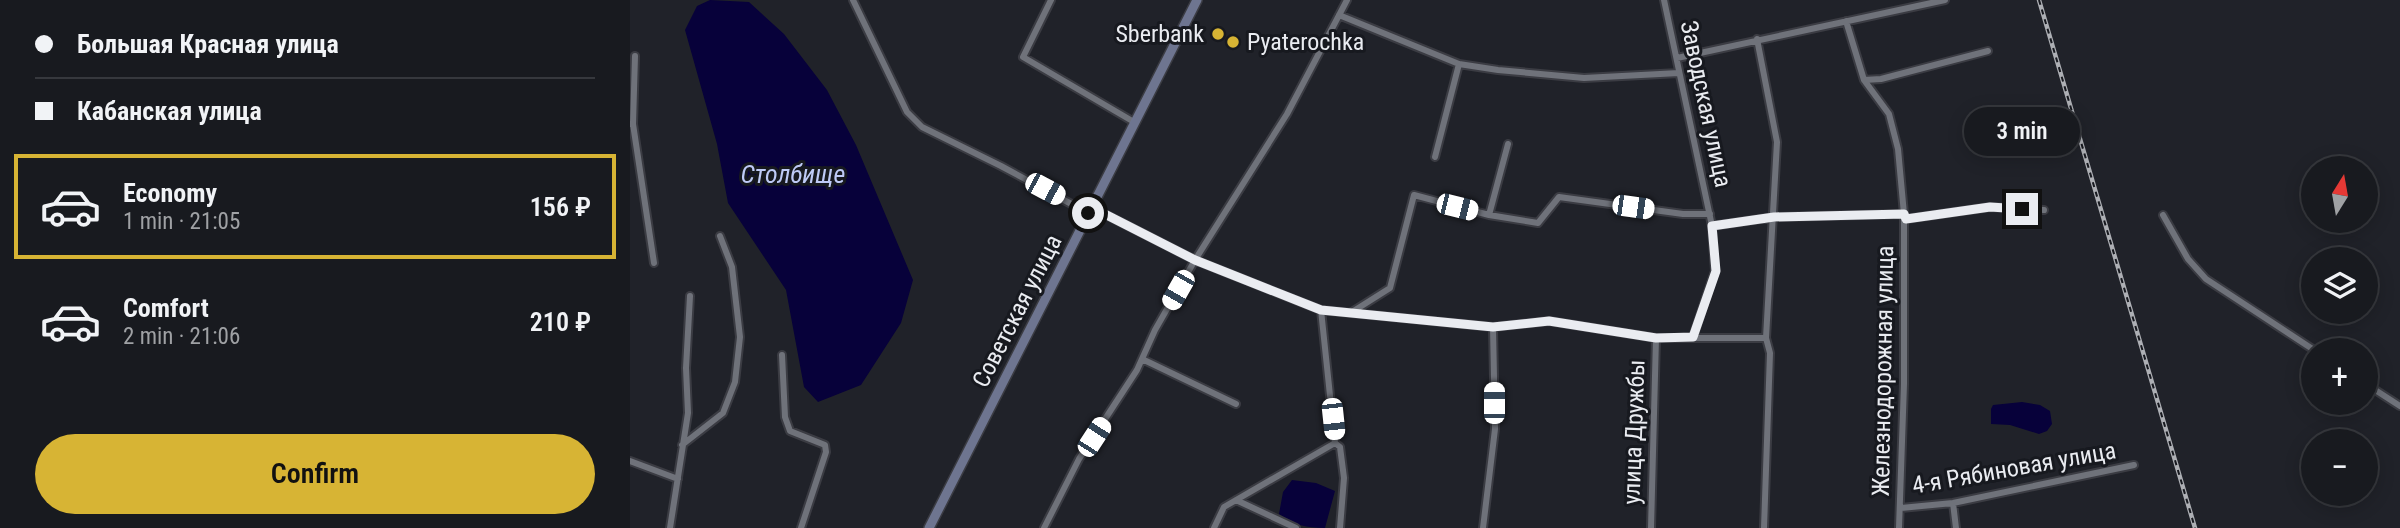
<!DOCTYPE html>
<meta charset="utf-8">
<style>
body{margin:0;font-family:"Roboto Condensed",sans-serif;background:#212328;color:#f1f3f6;height:100vh;display:flex;flex-direction:column;font-size:26px;white-space:nowrap}
*{box-sizing:border-box;margin:0}
p{font-size:23px;color:#9fa1a4}
.icon{flex:none;width:38px;height:38px;fill:none;stroke:currentColor;stroke-width:2;stroke-linecap:round;stroke-linejoin:round}
.map{position:relative;flex:1;overflow:hidden}
.details{display:flex;flex-direction:column;background:#181a1f;width:630px}
.details>*{flex:none}
.hud{display:grid;align-content:center;height:154px;padding:0 35px;background:#181a1f}
.needle{width:46px;rotate:11deg}
.buttons{position:absolute;left:1671px;top:156px;display:grid;gap:14px}
.buttons a{display:grid;place-items:center;width:77px;height:77px;border-radius:50%;background:#181a1f;box-shadow:0 4px 18px #0003,0 0 0 2px #36383d;font-size:35px}
.end{position:absolute;width:32px;height:32px;margin:-16px;border:9px solid #eaecf1;background:#111;box-shadow:0 0 0 4px #111}
.from{border-radius:50%}
.bubble{position:absolute;height:49px;border-radius:24px;background:#181a1f;box-shadow:0 4px 18px #0003,0 0 0 2px #36383d;font-size:23px;font-weight:600;line-height:49px;text-align:center}
.car{position:absolute;width:21px;height:42px;margin:-21px -10px;border-radius:9px;box-shadow:0 0 5px 2px #0007;background:linear-gradient(#fff 24%,#345 0 40%,#fff 0 76%,#345 0 86%,#fff 0)}
.hud b{display:flex;align-items:center;gap:24px;height:66px;font-size:26px}
.hud b+b{border-top:2px solid #36383d}
.hud i{width:18px;height:18px;background:#f1f3f6}
ul{padding:0;list-style:none}
li{display:flex;align-items:center;gap:21px;height:105px;margin:0 14px 10px;padding:0 21px;border:4px solid transparent;border-radius:0px}
li div{flex:1}
li b{display:block;font-size:26px}
li em{font-style:normal;font-weight:600}
li.active{border-color:#d7b434}
li>.icon{width:63px;height:63px;stroke-width:1.5}
.action{display:flex;gap:14px;margin-top:auto;padding:14px 35px}
.action a{flex:1;height:80px;border-radius:42px;background:#d7b434;color:#111;font-size:28px;font-weight:600;line-height:80px;text-align:center}
main{display:flex;flex:1;min-height:0}
.map>svg:first-child{display:block}
.water{fill:#07013a}
.lines{fill:none;stroke-linecap:round;stroke-linejoin:round}
.street-casing{stroke:#3b3c43;stroke-width:10}
.secondary-casing{stroke:#3b3c43;stroke-width:12}
.street{stroke:#6f727a;stroke-width:6}
.secondary{stroke:#6e7590;stroke-width:9}
.rail-casing{stroke:#adafb4;stroke-width:4.5}
.rail{stroke:#17191f;stroke-width:2;stroke-dasharray:5;stroke-linecap:butt}
.route{stroke:#eaecf1;stroke-width:9}
.poi-dot{fill:#d7b434;stroke:#17191f;stroke-width:2.5}
.labels{text-anchor:middle;dominant-baseline:central;stroke-width:6;stroke-linejoin:round;paint-order:stroke}
.poi-label{font-size:24px;fill:#eaecf1;stroke:#17191f;text-anchor:end}
.street-label{font-size:24px;fill:#eaecf1;stroke:#17191f}
.water-label{font-size:26px;font-style:italic;fill:#becaf6;stroke:#17191f}
</style>
<main>
<section class="details">
<div class="hud">
<b><i class="from"></i>Большая Красная улица</b>
<b><i></i>Кабанская улица</b>
</div>
<ul>
<li class="active"><svg class="icon" aria-label="car" viewBox="0 0 24 24"><path d="M5 17H2v-5l4-1 3-4h7l3 4 3 1v5h-3M9 17h6M6 11h13"/><circle cx="7" cy="17" r="2"/><circle cx="17" cy="17" r="2"/></svg><div><b>Economy</b><p>1 min · 21:05</p></div><em>156 ₽</em></li>
<li><svg class="icon" aria-label="car" viewBox="0 0 24 24"><path d="M5 17H2v-5l4-1 3-4h7l3 4 3 1v5h-3M9 17h6M6 11h13"/><circle cx="7" cy="17" r="2"/><circle cx="17" cy="17" r="2"/></svg><div><b>Comfort</b><p>2 min · 21:06</p></div><em>210 ₽</em></li>
</ul>
<div class="action"><a>Confirm</a></div>
</section>
<div class="map">
<svg width="1770" height="528" viewBox="0 0 1770 528">
<rect width="100%" height="100%" fill="#202229"/>
<path class="water" d="M80,0L119,2L154,34L197,90L226,145L283,280L271,323L231,385L188,402L174,387L156,290L98,203L87,144L55,30L67,6Z
M1392,402L1410,405L1420,411L1422,424L1417,431L1409,434L1380,425L1361,424V409L1363,405Z
M662,480L686,483L705,491L695,528C676,528 665,525 649,514L653,492Z"/>
<g class="lines">
<defs>
<path id="street" d="M223,0L277,112L292,127L371,166L458,213
M421,0L393,57L504,122
M1034,0L1082,226L1085,271L1063,337
M709,15L829,64L868,70L954,78L1049,73
M1216,21L1234,80
M1127,39L1147,142L1136,338L1140,353L1134,528
M1047,58L1315,0
M0,124H3L24,263
M3,124L5,56
M805,157L829,64
M461,207L565,260L691,310L863,327L919,321L1026,338H1136
M859,215L878,144
M1533,215L1558,259L1576,279L1684,350
M1082,226L1144,217L1274,214L1276,219L1360,207L1414,210
M722,312L760,288L784,195L859,215L908,223L929,197L1053,214H1080
M152,355L155,417L160,431L195,445L196,452L171,528
M512,359L606,404
M1736,384L1770,406
M705,443L710,447L714,478L710,528
M52,445L93,413L105,382L110,337L102,267L90,236
M0,461L48,479
M606,500L666,528
M1323,503L1326,528
M1271,508L1323,503L1504,465
M40,528L58,413L56,368L60,296
M414,528L449,459L507,370L525,330L565,260L657,114L717,0
M584,528L594,507L705,443L691,310
M853,528L865,429L863,327
M1021,528L1026,338
M1269,528L1274,384V214L1268,149L1259,114L1234,80L1251,79L1358,51"/>
<path id="secondary" d="M299,528L567,0"/>
</defs>
<use href="#street" class="street-casing"/>
<use href="#secondary" class="secondary-casing"/>
<use href="#street" class="street"/>
<use href="#secondary" class="secondary"/>
<defs>
<path id="rail" d="M1409,0L1565,528"/>
</defs>
<use href="#rail" class="rail-casing"/>
<use href="#rail" class="rail"/>
</g>
<g class="lines">
<path class="route" d="M458,213L461,207L565,260L691,310L863,327L919,321L1026,338L1063,337L1086,271L1082,226L1144,217L1274,214L1276,219L1360,207L1392,209"/>
</g>
<g class="poi-dot">
<circle cx="588" cy="34" r="7"/>
<circle cx="603" cy="42" r="7"/>
</g>
<g class="labels">
<g class="poi-label">
<text x="574" y="34">Sberbank</text>
<text x="617" y="42" text-anchor="start">Pyaterochka</text>
</g>
<g class="street-label">
<text transform="translate(1076 104) rotate(78)">Заводская улица</text>
<text transform="translate(387 311) rotate(-63)">Советская улица</text>
<text transform="translate(1253 371) rotate(-89)">Железнодорожная улица</text>
<text transform="translate(1004 432) rotate(-88)">улица Дружбы</text>
<text transform="translate(1384 468) rotate(-10)">4-я Рябиновая улица</text>
</g>
<g class="water-label">
<text x="163" y="174">Столбище</text>
</g>
</g>
</svg>
<div class="buttons">
<a><svg class="needle" viewBox="-14 -14 28 28"><path d="M0-13l5 13h-10z" fill="#e53935"/><path d="M0 13l5-13h-10z" fill="#9fa1a4"/></svg></a>
<a><svg class="icon" aria-label="layers" viewBox="0 0 24 24"><path d="M12 4l9 5-9 5-9-5zM3 14l9 5 9-5"/></svg></a>
<a>+</a>
<a>−</a>
</div>
<i class="end from" style="left:458px;top:213px"></i>
<i class="end" style="left:1392px;top:209px"></i>
<div class="bubble" style="left:1334px;top:107px;width:116px">3 min</div>
<i class="car" style="left:415px;top:189px;rotate:118deg"></i>
<i class="car" style="left:827px;top:207px;rotate:104deg"></i>
<i class="car" style="left:1003px;top:207px;rotate:98deg"></i>
<i class="car" style="left:548px;top:290px;rotate:210deg"></i>
<i class="car" style="left:864px;top:403px;rotate:0deg"></i>
<i class="car" style="left:703px;top:419px;rotate:174deg"></i>
<i class="car" style="left:464px;top:437px;rotate:33deg"></i>
</div>
</main>
